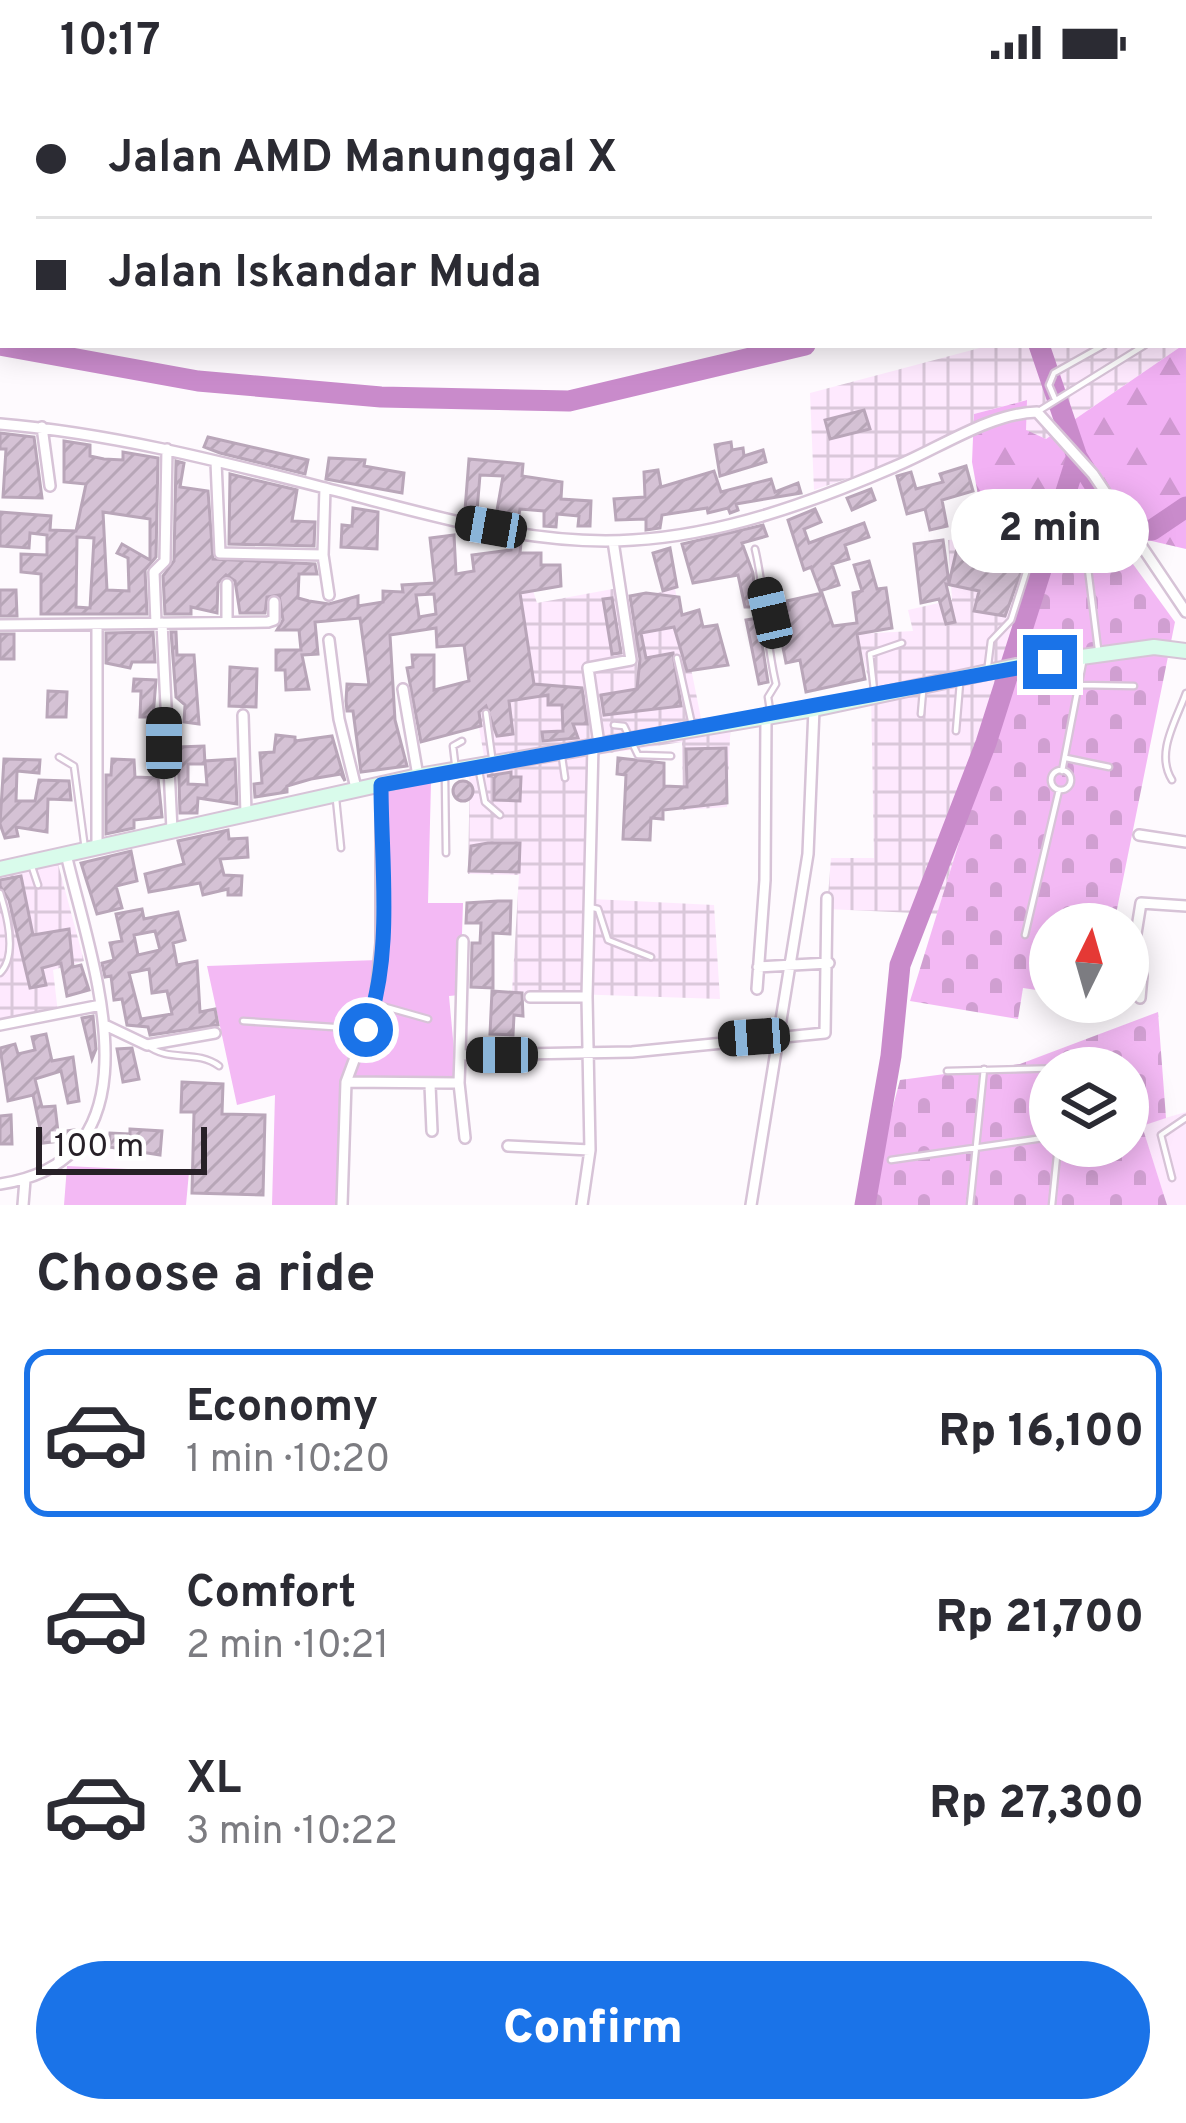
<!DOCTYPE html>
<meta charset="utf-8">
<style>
body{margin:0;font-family:Overpass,sans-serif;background:#f2f2f3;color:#2b2b33;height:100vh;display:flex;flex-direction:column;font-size:45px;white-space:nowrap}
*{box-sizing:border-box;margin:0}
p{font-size:39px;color:#7c7c81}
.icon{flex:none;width:66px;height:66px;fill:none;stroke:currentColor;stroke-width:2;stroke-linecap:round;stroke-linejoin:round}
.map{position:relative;height:1121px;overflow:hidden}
.panel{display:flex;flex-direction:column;background:#fff;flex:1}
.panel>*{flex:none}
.guide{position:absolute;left:0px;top:0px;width:1188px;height:264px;box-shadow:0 6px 30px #0003;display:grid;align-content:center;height:264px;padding:0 36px;background:#fff}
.needle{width:78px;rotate:5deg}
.fabs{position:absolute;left:1029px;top:819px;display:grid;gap:24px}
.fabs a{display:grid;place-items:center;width:120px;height:120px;border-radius:50%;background:#fff;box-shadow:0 6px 30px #0003;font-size:60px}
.scale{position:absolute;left:36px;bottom:30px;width:171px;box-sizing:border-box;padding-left:12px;border:6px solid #272027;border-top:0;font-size:33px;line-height:42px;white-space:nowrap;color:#272027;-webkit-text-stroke:9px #fff;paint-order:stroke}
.end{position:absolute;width:54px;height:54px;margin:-27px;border:15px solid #1a73e8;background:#fff;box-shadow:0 0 0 6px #fff}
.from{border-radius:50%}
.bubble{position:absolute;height:84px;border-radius:42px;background:#fff;box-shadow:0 6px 30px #0003;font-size:39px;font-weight:800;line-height:84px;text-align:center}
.car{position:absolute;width:36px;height:72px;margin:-36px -18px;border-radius:15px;box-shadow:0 0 9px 3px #0007;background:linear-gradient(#222 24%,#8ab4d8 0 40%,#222 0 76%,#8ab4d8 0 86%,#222 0)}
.guide b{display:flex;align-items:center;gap:42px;height:114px;font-size:45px}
.guide b+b{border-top:3px solid #e1e1e2}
.guide i{width:30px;height:30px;background:#2b2b33}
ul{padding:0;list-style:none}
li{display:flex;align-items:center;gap:36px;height:168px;margin:0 24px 18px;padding:0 12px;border:6px solid transparent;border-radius:24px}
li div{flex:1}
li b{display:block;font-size:45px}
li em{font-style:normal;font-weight:800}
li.active{border-color:#1a73e8}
li>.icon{width:108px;height:108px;stroke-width:1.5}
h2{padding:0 36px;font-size:54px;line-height:144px}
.primary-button{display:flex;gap:24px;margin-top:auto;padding:24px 36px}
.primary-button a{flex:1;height:138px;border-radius:72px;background:#1a73e8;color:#fff;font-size:48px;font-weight:800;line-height:138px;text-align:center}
.status{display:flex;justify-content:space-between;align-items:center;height:84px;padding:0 60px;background:#fff;direction:ltr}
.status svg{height:33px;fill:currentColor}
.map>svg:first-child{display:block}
.built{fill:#fee9fe}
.industrial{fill:url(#industrial-grid)}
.grass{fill:#f3b9f4}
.forest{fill:url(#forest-firs)}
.cemetery{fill:url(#cemetery-stones);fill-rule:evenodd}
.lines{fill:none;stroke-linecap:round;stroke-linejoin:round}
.canal{stroke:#c98bcb;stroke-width:12}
.river{stroke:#c98bcb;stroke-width:21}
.building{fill:url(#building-hatch);stroke:#b9a6b9;stroke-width:3;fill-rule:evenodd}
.lane-casing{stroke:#d7c3d7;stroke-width:9}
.street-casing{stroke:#d7c3d7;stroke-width:14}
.secondary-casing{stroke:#d7c3d7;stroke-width:18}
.lane{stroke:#fff;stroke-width:4.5}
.street{stroke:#fff;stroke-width:9}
.secondary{stroke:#d9fbeb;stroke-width:14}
.route{stroke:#1a73e8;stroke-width:15}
</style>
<div class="status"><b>10:17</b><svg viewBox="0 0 49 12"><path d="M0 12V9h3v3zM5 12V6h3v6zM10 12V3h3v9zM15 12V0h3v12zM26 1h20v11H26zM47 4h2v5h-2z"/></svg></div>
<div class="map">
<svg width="1186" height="1121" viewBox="0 0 1186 1121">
<defs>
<pattern id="industrial-grid" width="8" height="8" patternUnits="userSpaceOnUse" patternTransform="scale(3)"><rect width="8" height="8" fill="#fee9fe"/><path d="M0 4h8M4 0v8" fill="none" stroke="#dac8da"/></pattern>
<pattern id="forest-firs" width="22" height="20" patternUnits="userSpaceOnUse" patternTransform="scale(3)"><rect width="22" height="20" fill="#f2b1f4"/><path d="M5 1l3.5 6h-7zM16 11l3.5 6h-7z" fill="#d098d1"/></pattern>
<pattern id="cemetery-stones" width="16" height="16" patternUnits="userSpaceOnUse" patternTransform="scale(3)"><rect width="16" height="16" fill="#f3b9f4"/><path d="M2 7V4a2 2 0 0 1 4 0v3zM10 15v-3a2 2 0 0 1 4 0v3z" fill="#d09fd1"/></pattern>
<pattern id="building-hatch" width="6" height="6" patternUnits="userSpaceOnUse" patternTransform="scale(3)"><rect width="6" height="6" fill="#d5c2d5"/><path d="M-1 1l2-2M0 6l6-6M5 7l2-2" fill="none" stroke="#b7a6b7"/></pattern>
</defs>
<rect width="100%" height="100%" fill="#fefafe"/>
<path class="built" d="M1186,1028V1121H1167L1141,1041Z"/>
<path class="industrial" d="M991,261H1183L1046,355L1026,347V316L974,330L973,352L814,406L810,309Z
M1055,448L937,830L827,825L831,774H874L871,605L857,550L913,547L908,526L952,516L948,456Z
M528,491L537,519L618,504L619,517L675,505L702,639L731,631L727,723L683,726L682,658L597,671L592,815L714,821L720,915L512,908L519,791L468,790L470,680L484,672L455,507Z
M57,776L84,877L53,886L58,929L0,939V782Z"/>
<path class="grass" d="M431,698L428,819H463L460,911L449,912L457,998L352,999L348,1121H272L275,1011L237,1021L207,882L378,876L379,707Z
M67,1082L189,1088L186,1121H64Z"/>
<path class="forest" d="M1186,259V465L1109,447L1006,451L1001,432L980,422L972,378L974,330L1027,316L1026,346L1046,355Z"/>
<path class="cemetery" d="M1109,447L1175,538L1114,840H1050V908L1023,904L1018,935L910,917L1055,448Z
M1158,928L1166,1034L1142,1042L1167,1121H867L900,996L1020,980ZM1050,984H1128V1062H1050Z"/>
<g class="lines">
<path class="canal" d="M0,3L11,0"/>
<path class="river" d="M1185,78L1186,77
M0,261L198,297L381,313L569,317L805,261
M1039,261L1077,373L1097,405L1111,447L1152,446L1186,423
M865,1121L891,972L900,881L986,659L1077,373"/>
</g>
<path class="building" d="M864,326L870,345L830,355L825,336Z
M0,349L34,353L42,414L3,413L6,365H0Z
M208,353L308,376L305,390L220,369L204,363Z
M64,357L90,361V372L104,375L123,376V368L158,374L156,473L145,486L147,530H41V490L21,488V470L47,471V451L30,449L29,464L0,462V428L51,432L50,446L76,447L86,400L64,398ZM103,428L150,435V476L122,460L117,469L128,474L129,507L107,506ZM77,453L94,454L90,524L76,523Z
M731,358L732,366L743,364L744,372L763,366L766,378L720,392L715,361Z
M329,374L365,376L364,382L404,389L402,409L326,395Z
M469,375L523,380L522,392L562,398L561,415L591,417L590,442H578L579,432L557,430L556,443L544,442V427L520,425L518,436L496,432L503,392L480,391L477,427L465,426Z
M176,377L184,379L180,403L208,407L213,475L315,480L317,490H299L298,514L309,517L329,520L358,512V522L383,518V507L403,508L402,501L435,499L430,454L454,451L456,490L474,487L472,471L511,466V458L521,459L520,469H541V481H560L561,502L520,509L534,600L582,604L587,640H573L578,654L543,657L542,648L563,647L562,621H548V611L509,617L513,650L497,652L486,622L479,628L481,642L421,658L407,584L413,583L412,571H434V606L469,597L464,561L437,563L436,544L390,551L395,636L407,682L361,688L353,627H347L346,617L347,600L369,601L360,534L315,538L318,570L302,571L309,605L286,606L285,586H276V566H301L299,546H277L283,536L279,511L267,513L265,529H240L235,497L226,491L218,499L217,529L191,523V530H165L163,492L174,477ZM434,510L436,530L419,533L416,511Z
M966,382L973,407L942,416L947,442L930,446L925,425L907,430L897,392L911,388L916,405L943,398L940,390Z
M658,386L661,403L714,387L721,408L771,395L775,408L798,399L801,409L736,420L738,426L730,429L728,424L708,429L707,424L662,431L660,444L646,446V435L616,436L614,415L645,413L644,388Z
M230,390L297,406L292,437L315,438L314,462L229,460Z
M871,405L875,416L852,426L847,414Z
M353,424L378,428L377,465L341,463L342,441L352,442Z
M815,425L821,438L804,445L809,459L864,439L869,453L845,461L849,475L832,480L839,501L820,507L811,483L804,486L788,436Z
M763,441L767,452L742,459L753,489L756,523H745L738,491L693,499L682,460Z
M994,453L1030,463L1005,532L974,527L979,507L946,500L955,538L946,540L939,515L921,519L914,460L943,456L949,499L958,460L990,467Z
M670,464L677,503L663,507L653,469Z
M869,477L877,505L886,504L892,544L857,550L865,595L806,608L800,576L786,579L776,528L789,526L787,517L822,509L833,542L857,539L853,509L862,507L854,481Z
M0,506H16L17,532H0Z
M646,509L679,513L682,531L699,526L703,543L717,541L728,581L687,587L674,543L641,549L646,574L673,569L681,622L604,631L601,611L637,605L640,575L630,512Z
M612,514L621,569L612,570L603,515Z
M758,534L768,598L759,600L746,536Z
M153,548L155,578H132L130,584L106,579V549Z
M171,548H176L177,571H194L199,640L184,638L185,621L176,613Z
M0,550H14V575H0Z
M230,583L257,585L256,623L229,622Z
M134,595L156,596L153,633H140L141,607H133Z
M48,607L67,608L66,633H47Z
M276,651L295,653V657L332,652L345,697L341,690L311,695L287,702V708L255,713L254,700L262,699L260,669L274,668Z
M204,662L205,680H188V700L207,701L205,677L235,675L237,720L198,714L197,729H180L178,663Z
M726,664L727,719L663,726V735L651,734L650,756L623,755L626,691L617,690L618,674L664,679V702L687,703L686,665Z
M4,675L40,676L39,689L17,687L16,717H35L39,696L69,697L71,716L48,715L47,748L16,743L18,752L5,754L0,740Z
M112,675L134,676L135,693L158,694L162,733L134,736V744L106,750V691H111Z
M511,688V693H521L520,717L494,716V692H487Z
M453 707a10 10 0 1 1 20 0a10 10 0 1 1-20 0Z
M228,746L229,755L247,754L248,773L220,775L224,791L242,792L241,811H228V805L203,811L200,799L149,808L145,790L184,780L178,757Z
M488,759H520L519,788L469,787L471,762Z
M131,767L137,797L116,802L122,824L97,830L81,779Z
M21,792L33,851L69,845L73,883L81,881L89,906L67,912L61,879L42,884L46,901L30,904L9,816L0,802V796Z
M498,817H511L510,850L493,849V904L471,903L472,859H480L481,839H466L467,819Z
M142,825L144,835L178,828L185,856L173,859L177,881L197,877L200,928L215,925L218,941L150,951L148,943L127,941L122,915L114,916L111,892L105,893L102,879L114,876L110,859L122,857L116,830ZM155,847L160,866L138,871L134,851ZM149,885L152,909L167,907L172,930L141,935L129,889Z
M492,907L522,909L523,932L514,931L513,951L490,950Z
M93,932L96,965L92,975L82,934Z
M46,950L52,977L73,973L79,1017L68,1019L61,987L35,995L42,1023L55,1022L58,1048L73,1046L68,1056L43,1059L33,1011L8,1017L0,964L15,960L18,970L35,966L32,953Z
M132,964L139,995L123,998L117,965Z
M182,998L223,1000L222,1030L265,1031L263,1111L192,1109L194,1028H181Z
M11,1031L12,1060H0V1032Z
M130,1045L162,1047L160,1071L109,1063L110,1049L130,1050Z"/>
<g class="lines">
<defs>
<path id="lane" d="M0,130H3
M1185,237H1186
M1055,315L1049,301L1054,289L1104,261
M1037,328L1145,261
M755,465C766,512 765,554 776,600L768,613L770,626
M1088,485L1098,565
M677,574L693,645
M988,581L991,557L1011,536L1029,479
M1079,601L1134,602
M874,606L870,570L902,559
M486,629L492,673
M921,630L923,607
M614,641L624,642L638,671L671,672
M956,647L960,599
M59,673L74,682L85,765
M562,673L565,694
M1066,674L1109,683
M455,679L453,662L462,657
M1051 696a10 10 0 1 1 20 0a10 10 0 1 1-20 0Z
M479,687L485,718L500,731
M1062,687L1083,578
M445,693L446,769
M1172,696C1155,669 1176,637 1186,609
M336,715L341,764
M32,783L38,801
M0,809C7,831 18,871 0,889
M589,823L598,825L608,856L651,873
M1025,851L1059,706
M375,920L428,935
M243,937L363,945
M147,961C169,979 196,965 219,982
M947,987L1066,984
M891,1076L1050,1053
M1172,1094L1161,1051L1186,1034
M970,1121L984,985
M1052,1121L1058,1062"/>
<path id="street" d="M530,0L532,3
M617,0L618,3
M716,0L717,3
M808,0L809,3
M906,0L908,3
M0,340C108,349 215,376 321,403C421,428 527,463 633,456C722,451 813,418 894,383C938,365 990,329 1037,328L1093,390L1186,528
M42,343L50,402
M216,378L220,469L323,471L329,511
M323,471L325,404
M227,538V500
M156,539L154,488L165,477L167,365
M162,539L172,746
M0,541L268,538L274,536V518
M329,556L339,635L356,704
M403,605L418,692
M243,631L246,729
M599,660L588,584L631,576L613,457
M1139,751L1186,758
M97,762V542
M758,883L829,879
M757,905L765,796L766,633
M530,913H587
M1140,914L1142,892L1134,862L1141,819L1186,822
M0,941L101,921
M107,942L147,961L215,949
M460,971L463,857
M346,998L459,999L460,971L632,968L825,949L827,814
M459,999L465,1054
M430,1001L432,1047
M508,1062L590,1066
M0,1100C168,1075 90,875 66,770
M23,1121L25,1096
M342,1121L346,998L375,920L381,859V701
M582,1121L590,1066L587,913L593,661
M751,1121L808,770L814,625"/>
<path id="secondary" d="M563,3L571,0
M0,93L3,94
M0,785L418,692L814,625L1016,582L1154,563L1186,567"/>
</defs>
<use href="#lane" class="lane-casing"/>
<use href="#street" class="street-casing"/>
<use href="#secondary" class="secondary-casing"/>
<use href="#lane" class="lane"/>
<use href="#street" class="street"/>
<use href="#secondary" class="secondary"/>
</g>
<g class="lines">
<path class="route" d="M366,946C394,871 381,779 381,701L1050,578"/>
</g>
</svg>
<div class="fabs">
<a><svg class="needle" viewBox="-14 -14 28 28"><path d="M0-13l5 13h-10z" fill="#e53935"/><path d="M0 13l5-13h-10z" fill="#7c7c81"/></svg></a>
<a><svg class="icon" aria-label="layers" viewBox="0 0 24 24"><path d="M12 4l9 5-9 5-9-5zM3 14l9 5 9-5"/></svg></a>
</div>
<div class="scale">100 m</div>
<i class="end from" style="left:366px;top:946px"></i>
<i class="end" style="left:1050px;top:578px"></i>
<div class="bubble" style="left:951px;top:405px;width:198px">2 min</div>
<i class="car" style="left:491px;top:443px;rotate:280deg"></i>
<i class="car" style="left:770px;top:529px;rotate:347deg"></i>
<i class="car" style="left:164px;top:659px;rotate:0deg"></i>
<i class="car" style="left:754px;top:953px;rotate:266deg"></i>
<i class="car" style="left:502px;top:971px;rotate:270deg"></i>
<div class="guide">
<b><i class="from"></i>Jalan AMD Manunggal X</b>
<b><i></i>Jalan Iskandar Muda</b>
</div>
</div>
<section class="panel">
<h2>Choose a ride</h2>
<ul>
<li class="active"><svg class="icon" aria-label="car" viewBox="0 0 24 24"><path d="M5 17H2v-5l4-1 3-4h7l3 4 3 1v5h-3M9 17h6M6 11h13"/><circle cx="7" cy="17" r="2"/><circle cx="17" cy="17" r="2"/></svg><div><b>Economy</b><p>1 min · 10:20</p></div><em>Rp 16,100</em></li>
<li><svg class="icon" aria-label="car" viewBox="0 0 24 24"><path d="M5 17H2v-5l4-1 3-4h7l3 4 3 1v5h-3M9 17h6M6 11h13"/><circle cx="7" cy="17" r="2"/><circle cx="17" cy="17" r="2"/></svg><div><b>Comfort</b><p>2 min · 10:21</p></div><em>Rp 21,700</em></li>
<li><svg class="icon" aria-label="car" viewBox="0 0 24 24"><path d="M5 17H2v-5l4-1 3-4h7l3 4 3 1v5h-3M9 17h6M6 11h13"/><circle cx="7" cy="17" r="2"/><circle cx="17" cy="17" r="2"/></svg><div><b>XL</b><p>3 min · 10:22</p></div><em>Rp 27,300</em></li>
</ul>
<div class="primary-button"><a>Confirm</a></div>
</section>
